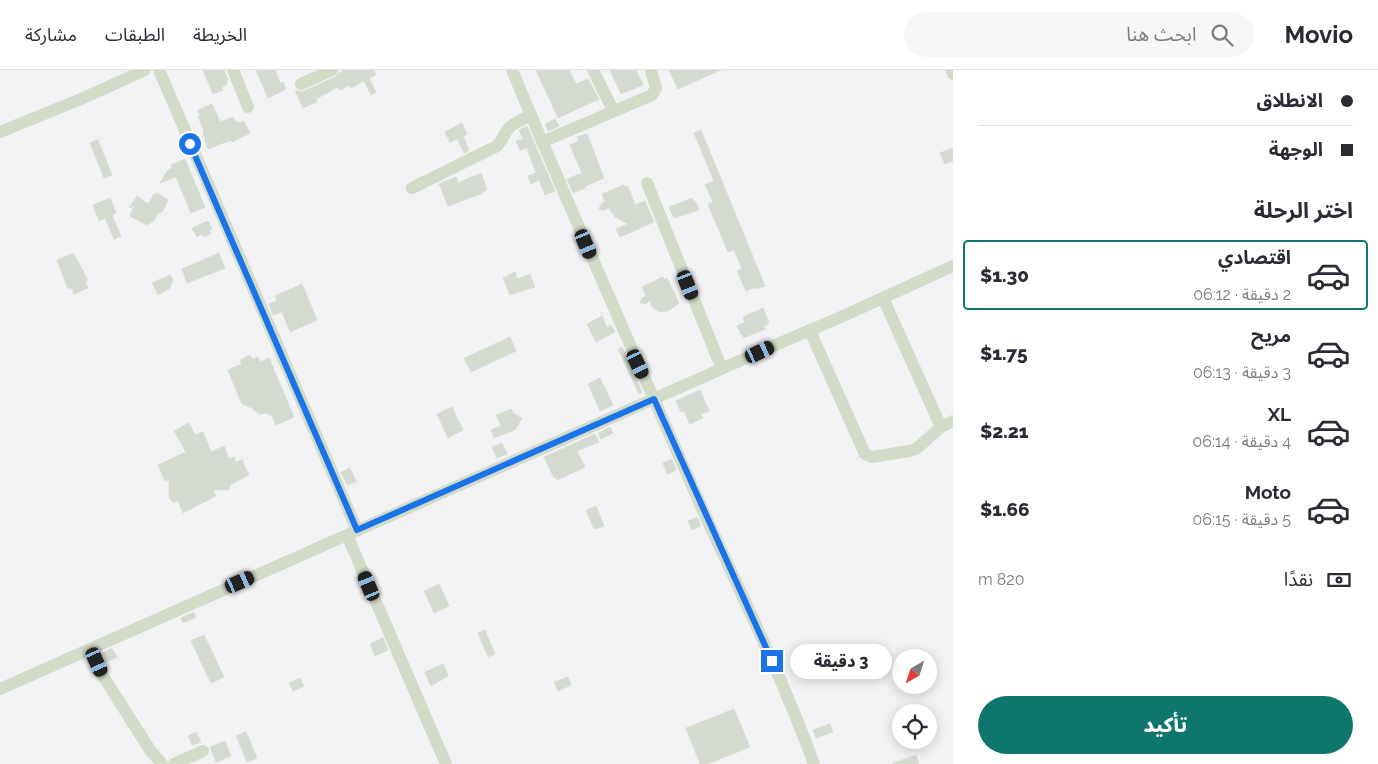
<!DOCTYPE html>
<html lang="ar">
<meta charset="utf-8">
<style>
body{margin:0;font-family:Raleway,"Noto Sans Arabic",sans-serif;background:#f7f7f7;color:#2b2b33;direction:rtl;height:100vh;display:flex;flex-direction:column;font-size:19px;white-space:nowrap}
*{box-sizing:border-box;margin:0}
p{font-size:16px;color:#7c7c81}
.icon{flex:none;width:28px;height:28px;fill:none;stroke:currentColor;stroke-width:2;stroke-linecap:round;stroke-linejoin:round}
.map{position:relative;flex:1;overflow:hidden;direction:ltr}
.side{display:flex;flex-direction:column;background:#fff;width:425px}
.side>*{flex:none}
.banner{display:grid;align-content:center;height:110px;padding:0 25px;background:#fff}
.needle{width:32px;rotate:219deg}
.tools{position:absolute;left:892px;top:579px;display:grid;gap:10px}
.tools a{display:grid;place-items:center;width:45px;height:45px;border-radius:50%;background:#fff;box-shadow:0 2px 12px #0003;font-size:25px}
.end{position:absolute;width:22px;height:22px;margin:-11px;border:6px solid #1a73e8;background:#fff;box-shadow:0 0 0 2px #fff}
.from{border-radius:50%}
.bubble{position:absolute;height:35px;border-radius:18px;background:#fff;box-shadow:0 2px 12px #0003;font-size:16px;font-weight:800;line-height:35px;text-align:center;direction:rtl}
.car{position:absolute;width:15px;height:30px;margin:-15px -8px;border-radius:6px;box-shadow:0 0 4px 1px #0007;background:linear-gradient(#222 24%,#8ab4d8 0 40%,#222 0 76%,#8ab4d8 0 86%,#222 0)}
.banner b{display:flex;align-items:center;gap:18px;height:48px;font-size:19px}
.banner b+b{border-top:1px solid #e1e1e2}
.banner i{width:12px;height:12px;background:#2b2b33}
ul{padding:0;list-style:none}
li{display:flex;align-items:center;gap:15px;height:70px;margin:0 10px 8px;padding:0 15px;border:2px solid transparent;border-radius:5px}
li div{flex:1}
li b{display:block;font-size:19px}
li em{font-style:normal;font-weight:800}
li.current{border-color:#0f766e}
li>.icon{width:45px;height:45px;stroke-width:1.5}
h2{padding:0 25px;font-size:22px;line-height:60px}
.pay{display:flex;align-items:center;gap:12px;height:55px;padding:0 25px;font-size:19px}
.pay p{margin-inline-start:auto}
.action{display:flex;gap:10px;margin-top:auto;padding:10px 25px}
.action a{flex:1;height:58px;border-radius:30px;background:#0f766e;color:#fff;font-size:20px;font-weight:800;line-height:58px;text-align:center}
header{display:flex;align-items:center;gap:30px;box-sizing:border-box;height:70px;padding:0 25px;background:#fff;border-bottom:1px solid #e1e1e2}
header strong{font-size:24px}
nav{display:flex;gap:28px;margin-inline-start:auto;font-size:18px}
.search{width:350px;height:45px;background:#f7f7f7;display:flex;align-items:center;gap:12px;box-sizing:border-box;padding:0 18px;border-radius:28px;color:#7c7c81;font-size:19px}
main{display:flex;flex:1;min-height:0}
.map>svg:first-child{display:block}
.building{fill:#d4dad0;stroke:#d8ded5}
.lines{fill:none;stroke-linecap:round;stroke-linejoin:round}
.minor{stroke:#d1dbc7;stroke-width:12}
.route{stroke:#1a73e8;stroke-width:6}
</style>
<header>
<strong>Movio</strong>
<div class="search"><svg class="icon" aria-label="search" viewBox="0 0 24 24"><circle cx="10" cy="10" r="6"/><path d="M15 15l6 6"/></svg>ابحث هنا</div>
<nav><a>الخريطة</a><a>الطبقات</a><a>مشاركة</a></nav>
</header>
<main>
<section class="side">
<div class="banner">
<b><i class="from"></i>الانطلاق</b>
<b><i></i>الوجهة</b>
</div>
<h2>اختر الرحلة</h2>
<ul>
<li class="current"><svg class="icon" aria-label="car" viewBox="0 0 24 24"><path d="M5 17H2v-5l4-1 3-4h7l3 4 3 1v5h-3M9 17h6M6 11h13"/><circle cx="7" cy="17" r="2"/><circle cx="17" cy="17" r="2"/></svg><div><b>اقتصادي</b><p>2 دقيقة · 06:12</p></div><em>$1.30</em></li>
<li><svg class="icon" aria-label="car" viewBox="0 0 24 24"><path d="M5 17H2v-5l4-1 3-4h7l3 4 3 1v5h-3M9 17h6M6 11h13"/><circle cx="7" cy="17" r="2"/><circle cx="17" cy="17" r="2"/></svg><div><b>مريح</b><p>3 دقيقة · 06:13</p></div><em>$1.75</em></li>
<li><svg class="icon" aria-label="car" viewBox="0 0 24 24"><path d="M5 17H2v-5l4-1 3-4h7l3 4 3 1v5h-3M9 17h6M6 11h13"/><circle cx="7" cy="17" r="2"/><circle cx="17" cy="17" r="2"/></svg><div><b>XL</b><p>4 دقيقة · 06:14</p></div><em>$2.21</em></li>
<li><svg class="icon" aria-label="car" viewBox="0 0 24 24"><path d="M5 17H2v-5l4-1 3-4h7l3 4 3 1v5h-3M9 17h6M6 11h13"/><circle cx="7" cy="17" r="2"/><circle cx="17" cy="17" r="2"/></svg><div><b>Moto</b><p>5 دقيقة · 06:15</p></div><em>$1.66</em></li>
</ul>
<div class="pay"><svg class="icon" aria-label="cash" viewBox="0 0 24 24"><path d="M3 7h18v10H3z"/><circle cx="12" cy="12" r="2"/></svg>نقدًا<p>820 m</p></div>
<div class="action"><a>تأكيد</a></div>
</section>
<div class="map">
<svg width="953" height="694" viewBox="0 0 953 694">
<rect width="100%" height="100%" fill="#f2f2f4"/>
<path class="building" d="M203,0H224L228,10L226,11L227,14L222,17L223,20L213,24Z
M256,0H275L280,13L283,12L286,19L268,28Z
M345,0H374L376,5L369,8L376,22L371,25L364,11L351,18L350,15L340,20L338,17L316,29L317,32L303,38L295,20L300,22L304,21L335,7L339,3Z
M536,0H569L576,14L588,9L599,29L558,48Z
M610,0H636L643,15L621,24Z
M669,0H721L678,19Z
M212,34L220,52L233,47L235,52L238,51L239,53L244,51L250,63L232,72L231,70L208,79L203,63L204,62L198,46L200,45L198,40Z
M555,49L559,56L548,61L545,54Z
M462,53L467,64L463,66L469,80L464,83L457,69L450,72L445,62Z
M527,56L555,121L545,125L539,110L531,114L528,106L536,103L527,78L520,80L516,71L523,69L519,60Z
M701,60L765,216L756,219L755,217L746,221L737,201L742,199L734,180L728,182L708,134L713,132L705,114L714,111L694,63Z
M587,64L604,108L585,116V118L573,123L567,109L582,103L570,75L579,71L577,67Z
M98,70L112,105L104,108L90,73Z
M953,78V91L945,94L940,83Z
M185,89L205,137L191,143L176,107L160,113L168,100L172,98L171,95Z
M481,103L487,120L481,123V124L448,136L439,114L456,107L458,113Z
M624,115L625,117L628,116L635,135L645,131L654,152L620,167L616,159L628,154L615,147L609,138L604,140L599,139L601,134L605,132L602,124Z
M154,124H159L168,130L162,142H160L152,152L147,155L130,146L134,136L129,138L137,126L148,134Z
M110,128L116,143L112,145L121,166L114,169L105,148L99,151L93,135Z
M692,128L694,132L695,131L699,140L674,148L669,137Z
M208,151L212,159L209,161L211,164L204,167L202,164L197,167L192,158Z
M73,183L88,210L85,211L88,218L74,224L71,217L68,219L57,190Z
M219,183L225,198L187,213L182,199Z
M515,202L517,209L530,204L535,217L510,225L503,208Z
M170,205L173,210L169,219L158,225L152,213Z
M663,207L664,210L667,208L679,233L668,241L660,242L652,237L650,231L645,234L640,233L642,228L646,226L642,217Z
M302,214L317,250L290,262L282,242L273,245L269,234L277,231L275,226Z
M763,238L769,253L763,256L765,259L744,268L742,264L741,265L737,256L745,252L743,247Z
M602,246L607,257L611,255L615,262L596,272L587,254Z
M510,267L516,281L471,302L464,288Z
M622,277L642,322L639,324L618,279Z
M250,285L252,289L258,287L260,292L269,288L294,347L276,355L272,346L266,343L259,344L252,338L242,334L228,300L242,294L240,290Z
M600,308L613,335L600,341L588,314Z
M700,320L709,341L701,344L703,348L690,354L684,341L681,342L676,331Z
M452,337L463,360L448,368L437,344Z
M511,339L513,343L522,348L515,360L494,368L491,360L501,356L496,345Z
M189,353L195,365L203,362L211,382L224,376L229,389L234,387L236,392L242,390L249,405L231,414L228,420H213L216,426L183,443L178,431L173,432L169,428V409L165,411L158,395L186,382L174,361Z
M610,357L613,363L601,369L598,363Z
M595,364L599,372L577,381L585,397L557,410L556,407L554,408L544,387Z
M502,373L507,384L497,388L492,377Z
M672,389L676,400L667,404L663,393Z
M350,398L356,412L347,415L341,402Z
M596,436L604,456L594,459L586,440Z
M697,447L701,456L692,460L688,451Z
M439,514L449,536L434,543L424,521Z
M194,542L196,547L183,553L181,548Z
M485,560L495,584L488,587L478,563Z
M204,565L224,607L211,613L191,571Z
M383,568L388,580L375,586L370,574Z
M112,578L117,587L106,592L102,583Z
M443,594L448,606L431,616L425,602Z
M568,607L571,615L558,621L554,612Z
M300,608L304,616L293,621L289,613Z
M734,639L750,677L707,694H700L686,658Z
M830,654L833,662L816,668L813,660Z
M196,662L201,672L192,675L188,666Z
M246,662L257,688L247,692L236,666Z
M225,671L231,686L216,692L210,677Z
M916,685L919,694H893V693Z"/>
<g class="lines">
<path class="minor" d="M159,0L357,460
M233,0L248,37
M512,0C573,146 637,291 701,436C740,522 782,606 814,694
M593,0L613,40
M951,0L953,4
M301,14L332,0
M0,62L81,29L145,0
M542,72L652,25L656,18L651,0
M647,113L722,299
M412,118L497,76C501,72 503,68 506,62C511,53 522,50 531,45
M883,228L941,357
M810,261L865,384L872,387L909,381L916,379L941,357L953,351
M347,465L446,694
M91,579L103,606L150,680L162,694
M0,619L773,276L841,247L953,196
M174,694L203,681"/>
</g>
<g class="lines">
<path class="route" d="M190,74L357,460L654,329L772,591"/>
</g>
</svg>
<div class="tools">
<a><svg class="needle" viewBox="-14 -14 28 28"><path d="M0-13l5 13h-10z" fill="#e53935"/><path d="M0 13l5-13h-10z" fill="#7c7c81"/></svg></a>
<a><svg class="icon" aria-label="locate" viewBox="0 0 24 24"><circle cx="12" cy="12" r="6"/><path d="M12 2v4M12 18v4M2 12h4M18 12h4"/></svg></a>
</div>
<i class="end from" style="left:190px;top:74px"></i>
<i class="end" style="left:772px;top:591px"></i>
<div class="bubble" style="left:790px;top:574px;width:102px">3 دقيقة</div>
<i class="car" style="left:586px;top:174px;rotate:157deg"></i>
<i class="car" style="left:688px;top:215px;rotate:158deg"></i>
<i class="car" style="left:760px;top:282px;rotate:65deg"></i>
<i class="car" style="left:638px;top:294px;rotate:155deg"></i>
<i class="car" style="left:240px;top:512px;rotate:66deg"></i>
<i class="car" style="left:369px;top:516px;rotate:337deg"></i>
<i class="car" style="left:97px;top:592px;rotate:156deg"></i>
</div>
</main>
